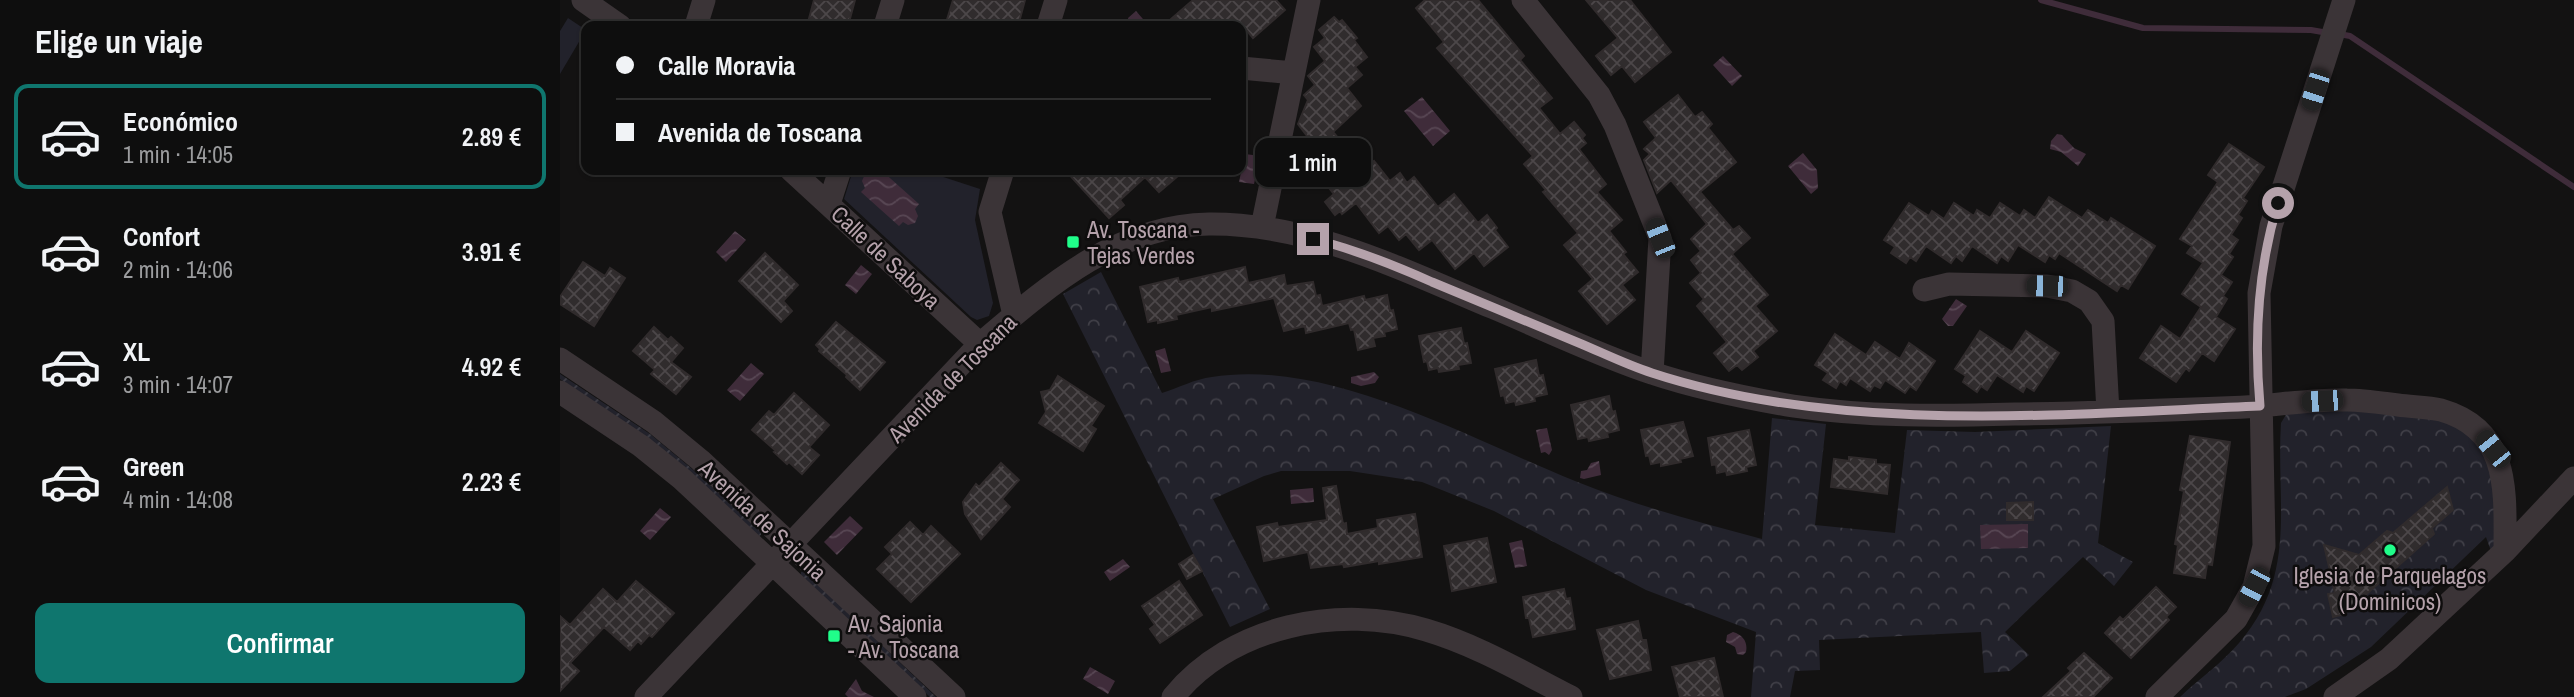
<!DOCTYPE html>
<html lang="es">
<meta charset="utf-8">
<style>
body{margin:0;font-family:"Archivo Narrow",sans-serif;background:#1c1c1c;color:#f1f3f6;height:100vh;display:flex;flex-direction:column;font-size:26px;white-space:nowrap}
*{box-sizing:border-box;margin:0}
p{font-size:23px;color:#9b9c9e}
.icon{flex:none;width:38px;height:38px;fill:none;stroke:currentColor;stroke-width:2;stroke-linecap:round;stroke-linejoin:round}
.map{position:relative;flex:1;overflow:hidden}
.side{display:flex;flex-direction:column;background:#0e0e0e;width:560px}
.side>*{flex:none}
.guide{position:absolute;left:21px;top:21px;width:665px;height:154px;border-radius:14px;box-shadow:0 2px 5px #0004,0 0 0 2px #2e2e2e;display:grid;align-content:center;height:154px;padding:0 35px;background:#0e0e0e}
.end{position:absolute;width:32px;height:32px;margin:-16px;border:9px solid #b5a2ab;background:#111;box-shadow:0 0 0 4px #111}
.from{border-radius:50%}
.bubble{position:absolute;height:49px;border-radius:14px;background:#0e0e0e;box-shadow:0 2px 5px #0004,0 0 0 2px #2e2e2e;font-size:23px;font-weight:600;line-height:49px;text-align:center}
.car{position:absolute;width:21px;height:42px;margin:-21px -10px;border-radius:9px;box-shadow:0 0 5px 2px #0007;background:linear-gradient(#222 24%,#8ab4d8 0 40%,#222 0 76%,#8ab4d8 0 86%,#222 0)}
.guide b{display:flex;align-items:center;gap:24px;height:66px;font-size:26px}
.guide b+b{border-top:2px solid #2e2e2e}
.guide i{width:18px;height:18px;background:#f1f3f6}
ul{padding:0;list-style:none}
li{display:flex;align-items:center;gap:21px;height:105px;margin:0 14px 10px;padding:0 21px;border:4px solid transparent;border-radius:14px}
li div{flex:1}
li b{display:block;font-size:26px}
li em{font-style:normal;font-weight:600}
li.active{border-color:#0f766e}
li>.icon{width:63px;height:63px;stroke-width:1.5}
h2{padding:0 35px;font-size:32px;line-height:84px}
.primary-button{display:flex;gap:14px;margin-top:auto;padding:14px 35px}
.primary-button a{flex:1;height:80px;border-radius:14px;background:#0f766e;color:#fff;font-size:28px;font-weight:600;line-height:80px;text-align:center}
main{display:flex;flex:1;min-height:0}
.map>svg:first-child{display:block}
.grass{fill:#22222b}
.forest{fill:url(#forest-crowns)}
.garden{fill:url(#garden-furrows)}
.water{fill:url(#water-waves)}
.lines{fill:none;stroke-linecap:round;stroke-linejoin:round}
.stream{stroke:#3f2c3a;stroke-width:6}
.building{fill:url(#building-cross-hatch);stroke:#302b2c;stroke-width:2}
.minor{stroke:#3b3437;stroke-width:23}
.route{stroke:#b5a2ab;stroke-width:9}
.poi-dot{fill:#20fd8a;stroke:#0e0d0d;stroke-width:2.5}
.labels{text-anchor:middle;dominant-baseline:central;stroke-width:5;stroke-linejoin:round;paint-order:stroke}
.poi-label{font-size:23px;fill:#b5a2ab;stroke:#0e0d0d;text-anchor:start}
.street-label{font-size:23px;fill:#b5a2ab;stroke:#0e0d0d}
</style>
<main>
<section class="side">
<h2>Elige un viaje</h2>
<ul>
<li class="active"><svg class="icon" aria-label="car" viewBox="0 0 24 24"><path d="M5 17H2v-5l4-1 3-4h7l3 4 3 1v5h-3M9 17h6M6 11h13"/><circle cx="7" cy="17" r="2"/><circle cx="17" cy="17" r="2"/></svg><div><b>Económico</b><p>1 min · 14:05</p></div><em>2.89 €</em></li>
<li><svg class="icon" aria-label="car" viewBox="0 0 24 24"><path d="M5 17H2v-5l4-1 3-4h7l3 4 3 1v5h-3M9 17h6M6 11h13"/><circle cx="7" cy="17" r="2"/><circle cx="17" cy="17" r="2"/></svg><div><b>Confort</b><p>2 min · 14:06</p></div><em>3.91 €</em></li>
<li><svg class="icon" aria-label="car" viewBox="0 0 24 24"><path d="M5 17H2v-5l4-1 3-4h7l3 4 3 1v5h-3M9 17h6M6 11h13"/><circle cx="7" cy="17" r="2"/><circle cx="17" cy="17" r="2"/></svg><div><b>XL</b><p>3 min · 14:07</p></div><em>4.92 €</em></li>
<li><svg class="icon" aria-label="car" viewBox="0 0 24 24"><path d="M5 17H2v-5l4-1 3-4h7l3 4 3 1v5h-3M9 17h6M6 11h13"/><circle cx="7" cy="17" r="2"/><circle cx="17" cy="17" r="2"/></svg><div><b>Green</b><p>4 min · 14:08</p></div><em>2.23 €</em></li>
</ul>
<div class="primary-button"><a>Confirmar</a></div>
</section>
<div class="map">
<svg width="2014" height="697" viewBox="0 0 2014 697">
<defs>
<pattern id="forest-crowns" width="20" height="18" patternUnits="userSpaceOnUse" patternTransform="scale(1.75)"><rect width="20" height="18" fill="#22222b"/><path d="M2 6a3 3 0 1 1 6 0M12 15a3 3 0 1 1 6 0" fill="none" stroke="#403f47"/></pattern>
<pattern id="garden-furrows" width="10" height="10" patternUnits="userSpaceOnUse" patternTransform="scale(1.75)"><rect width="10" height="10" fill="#22222b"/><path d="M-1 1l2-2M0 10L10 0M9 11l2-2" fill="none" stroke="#403f47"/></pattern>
<pattern id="water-waves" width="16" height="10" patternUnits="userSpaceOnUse" patternTransform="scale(1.75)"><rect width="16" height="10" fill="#3f2c3a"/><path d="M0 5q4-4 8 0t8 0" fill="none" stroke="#584754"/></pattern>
<pattern id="building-cross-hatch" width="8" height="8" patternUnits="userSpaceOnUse" patternTransform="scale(1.75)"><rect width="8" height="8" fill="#302c2d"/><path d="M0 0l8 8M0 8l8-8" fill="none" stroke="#4c4749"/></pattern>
</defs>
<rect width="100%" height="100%" fill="#131212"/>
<path class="grass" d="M8,18L26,30L0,74V31Z
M293,170H362L420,189L415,220L433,303L429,316L417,320L411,317L284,199Z"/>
<path class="forest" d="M541,272L602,393C618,388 635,379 652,377C768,358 910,439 1015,481C1076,506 1139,522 1202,539L1212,418L1266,424L1255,525L1335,533L1347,430L1415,432L1551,426L1538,543L1573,562L1554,586L1523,557L1445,632L1469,655L1450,671L1424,673L1421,632L1259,640L1260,670L1235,671L1230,697H1191L1196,632L1086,590L934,511L862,482L790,471H721L704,476L653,499L710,609L670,627L503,294Z
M1739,407L1880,417L1916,438L1933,467L1938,548L1932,554L1926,537L1811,647L1746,689L1725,697H1620C1639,679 1662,663 1679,643C1738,575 1716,504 1721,423L1727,413Z"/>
<path class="garden" d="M0,374L90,434L131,468L201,532V535L199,536L87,437L0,379Z
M244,571L376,697H370L241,575V572Z"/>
<path class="water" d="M576,11L589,26H569L568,18Z
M1163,56L1182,76L1172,86L1153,65Z
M862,97L890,131L873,146L844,111Z
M1497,134L1502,135L1514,148L1526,154L1518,166L1501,152L1490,149L1491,141Z
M1243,153L1257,170L1258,188L1251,194L1228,166Z
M685,154L700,156L694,184L679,182Z
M321,170L359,204L355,209L358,216L355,223L348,225L343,222L339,226L301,192L305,188L302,181L305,174L312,172L317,174Z
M175,231L186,240L166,262L156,252Z
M301,265L312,274L296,294L285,285Z
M1396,299L1407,306L1393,326H1388L1382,319Z
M605,348L611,371L601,373L595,351Z
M191,363L204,374L180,401L167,390Z
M814,372L819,377L815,383L801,386L791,383V377Z
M987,428L992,450L989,455L985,452L981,453L976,430Z
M1039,461L1041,475L1024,479L1020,478L1021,471L1027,470L1031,463Z
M753,488L754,502L731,504L730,490Z
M100,508L111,517L90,540L80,531Z
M290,516L303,528L277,555L264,542Z
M1468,524V548L1421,549L1420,525Z
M962,540L967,566L955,568L949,543Z
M563,559L570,567L550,581L544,572Z
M1173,632C1183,635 1188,642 1186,652L1183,655L1177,654L1175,647L1166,642L1167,635Z
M530,667L555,681L548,694L523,679Z
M296,679L302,691L314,697H288L285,694Z"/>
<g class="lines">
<path class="stream" d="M1481,0L1583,28L1751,30L1768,33
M1779,34L1790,36L2014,187"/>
</g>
<path class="building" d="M254,0H295L288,26H247Z
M393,0H465L458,26H385Z
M633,0H716L725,10L693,38L683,26H603Z
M865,0H918L964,56L960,60L992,98L979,108L1000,134L1014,122L1025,135L1022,138L1026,143L1019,149L1046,184L1037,192L1062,220L1049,231L1066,252L1063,254L1078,272L1062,285L1075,300L1047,324L1019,291L1033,279L1004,245L1018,233L983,192L986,190L964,164L973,156L877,48L884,42L856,8Z
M1026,0H1070L1111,52L1075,82L1062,66L1051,75L1036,56L1058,38Z
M774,17L779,22L782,20L797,38L794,40L807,57L795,67L802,75L787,88L801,106L773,132L804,169L814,161L830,181L840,173L847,183L854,177L878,207L894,194L918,223L927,215L937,228L935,230L948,247L924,266L914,253L895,269L872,240L859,250L846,234L839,240L828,226L819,233L796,203L782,214L780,211L775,215L765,202L774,194L735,146L747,136L738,124L748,100L744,95L755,85L748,76L765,61L754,47L765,38L759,30Z
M1118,95L1135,117L1142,112L1152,124L1148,128L1176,162L1140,192L1173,230L1179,226L1190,238L1172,254L1208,295L1195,306L1217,331L1193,351L1198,357L1182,370L1177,365L1169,371L1154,353L1167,342L1137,306L1144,299L1130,283L1141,273L1131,260L1141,251L1131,239L1147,224L1111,180L1097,193L1084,160L1090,154L1084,149L1096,138L1084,122Z
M1669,144L1704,167L1683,198L1687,201L1678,215L1682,218L1671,235L1678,240L1669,254L1673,257L1661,275L1672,282L1663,296L1667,299L1656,317L1675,329L1654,361L1642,353L1629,371L1626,368L1616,382L1580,358L1601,326L1620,339L1641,307L1622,294L1643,263L1627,253L1632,246L1620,239L1658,182L1648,175Z
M505,170H625L599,192L585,177L560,200L564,205L549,218Z
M1489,197L1522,218L1528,210L1548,223L1551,218L1595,246L1568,289L1561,285L1557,291L1499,253L1495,259L1489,255L1485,262L1458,245L1448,261L1441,256L1437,263L1412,246L1402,261L1396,256L1391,263L1366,246L1356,261L1350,257L1346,263L1331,253L1335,247L1324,240L1349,203L1369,216L1372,211L1384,219L1394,203L1414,216L1417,210L1430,218L1440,203L1460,216L1464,210L1475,218Z
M205,253L238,285L223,301L232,311L221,322L179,281Z
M23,262L45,276L50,268L65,278L34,326L0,304V297Z
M685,267L688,283L724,275L726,286L753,282L756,296L760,295L762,306L804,296L805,300L827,295L830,311L833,310L837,329L824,332L825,336L813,338L815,346L798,350L794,329L791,330L789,323L746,333L745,326L724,331L714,298L652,311V307L616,315L617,319L598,323V320L588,322L580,287L618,278L619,282Z
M276,322L325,362L300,390L286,377L287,375L259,351L260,349L256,345Z
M94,327L108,340L111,337L123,348L111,362L131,377L116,394L91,374L95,370L73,351Z
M901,328L904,344L907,343L911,363L898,365L899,369L879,372L878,368L869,370L867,361L864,362L859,336Z
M1420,331L1452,352L1466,331L1499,353L1474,391L1466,386L1463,392L1437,375L1427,390L1421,386L1417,392L1403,382L1406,376L1395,369Z
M1275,334L1306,355L1315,342L1340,359L1349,343L1375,361L1356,390L1350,386L1345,393L1325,380L1320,388L1314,385L1310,391L1290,378L1286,385L1280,381L1276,388L1263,380L1268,373L1255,365Z
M976,360L979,376L983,375L987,394L974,397L975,401L965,403L956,405L955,401L946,403L944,395L941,396L935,369Z
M498,376L544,406L531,426L536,429L523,451L479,423L486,412L481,392L490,390Z
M234,393L269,425L249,447L259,455L242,474L229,462L227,464L214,452L216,451L192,430L209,411L214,415Z
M1049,396L1052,412L1055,411L1059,430L1047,433L1048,437L1029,441L1028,437L1018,439L1011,405Z
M1123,422L1133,456L1120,459L1121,462L1101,466V462L1091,464L1089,455L1086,456L1081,430Z
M1189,430L1196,465L1186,467L1187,471L1167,475L1166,471L1157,473L1156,464L1152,465L1148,438Z
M1630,436L1670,442L1652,565L1647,564L1645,578L1614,573L1618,545L1615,544L1624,491L1620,490Z
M1289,457L1316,460V464L1330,465L1327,494L1271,487L1274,459L1289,461Z
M441,463L459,480L442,499L450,507L421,539L405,514L403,502L416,484L419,487Z
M776,486L783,524L786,523L787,534L818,528L817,520L855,514L862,557L819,564V561L784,567L783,564L751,568L748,552L704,561L697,527L717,523L718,527L767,520L763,488Z
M1887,487L1893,510L1872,528L1874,534L1784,614L1773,617L1768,594L1775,593L1764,545L1799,555L1827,531L1833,533Z
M1473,502V520H1447V503Z
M350,522L363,535L371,526L400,554L351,602L317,569L332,554L325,547Z
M927,538L936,582L892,591L884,546Z
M633,555L642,571L627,579L619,564Z
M76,581L114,613L92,637L89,635L81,644L78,641L70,650L44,627L10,663L19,671L0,691V616L10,625L43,589L57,602Z
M619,581L642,615L600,643L590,629L595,625L582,606Z
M1596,587L1616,607L1606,617L1609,620L1571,658L1545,633L1560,617L1563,620Z
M1004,589L1006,599L1010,598L1015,629L973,637L969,618H966L963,597Z
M1078,621L1082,640H1086L1091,670L1050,679L1037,630Z
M1524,653L1552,678L1533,697H1483L1511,671L1508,668Z
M1154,658L1163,697H1120L1112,667Z"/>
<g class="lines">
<path class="minor" d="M23,0L60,26
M963,0L1039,95L1055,125L1100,238L1092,373
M136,26L144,0
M325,26L333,0
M488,26L496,0
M681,68L734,73
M231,170L420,344
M443,170L430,212L454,315
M269,204L280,170
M702,227L749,0
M1364,290L1389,284L1487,286L1512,291L1529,301L1543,321L1548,412
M0,359L94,422L140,460L394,697
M0,392L81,446L122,479L355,697
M86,697L420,344C487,287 557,225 649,224C750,223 843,270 934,308C984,329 1040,356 1092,373C1137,388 1186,398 1233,406C1306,417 1382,416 1455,414C1532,413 1608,410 1685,407C1719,405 1753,399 1787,400C1804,400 1822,403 1838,405C1852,407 1867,407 1881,410C1951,430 1945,493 1945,551
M613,697C672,625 779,604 866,630C917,645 964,673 1011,697
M1597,697L1676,619L1694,587L1704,546L1699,293L1711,226L1784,0
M1775,697L1829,659L1945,551L2014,478"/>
</g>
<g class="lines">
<path class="route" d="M753,239C794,249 834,265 872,282C921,302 970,323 1019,343C1043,353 1067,365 1092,373C1281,435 1504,414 1700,406C1694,338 1698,268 1718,203"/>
</g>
<g class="poi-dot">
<rect x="506" y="235" width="14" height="14" rx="3.5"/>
<circle cx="1830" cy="550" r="7"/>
<rect x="267" y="629" width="14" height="14" rx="3.5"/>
</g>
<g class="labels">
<g class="poi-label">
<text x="527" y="229">Av. Toscana -<tspan x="527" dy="26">Tejas Verdes</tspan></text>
<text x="1830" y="575" text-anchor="middle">Iglesia de Parquelagos<tspan x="1830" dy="26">(Dominicos)</tspan></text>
<text x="288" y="623">Av. Sajonia<tspan x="288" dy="26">- Av. Toscana</tspan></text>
</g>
<g class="street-label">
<text transform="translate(326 257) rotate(43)">Calle de Saboya</text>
<text transform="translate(392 378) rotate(-45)">Avenida de Toscana</text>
<text transform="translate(203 520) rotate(43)">Avenida de Sajonia</text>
</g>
</g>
</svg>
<i class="end from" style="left:1718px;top:203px"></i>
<i class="end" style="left:753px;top:239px"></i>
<div class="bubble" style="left:695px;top:138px;width:116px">1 min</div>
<i class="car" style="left:1755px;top:90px;rotate:198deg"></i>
<i class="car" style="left:1100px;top:238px;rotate:338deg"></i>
<i class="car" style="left:1487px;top:286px;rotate:271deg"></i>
<i class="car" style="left:1762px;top:401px;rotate:267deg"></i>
<i class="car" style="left:1933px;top:449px;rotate:321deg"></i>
<i class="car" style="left:1694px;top:587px;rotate:208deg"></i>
<div class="guide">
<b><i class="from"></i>Calle Moravia</b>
<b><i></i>Avenida de Toscana</b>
</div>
</div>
</main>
